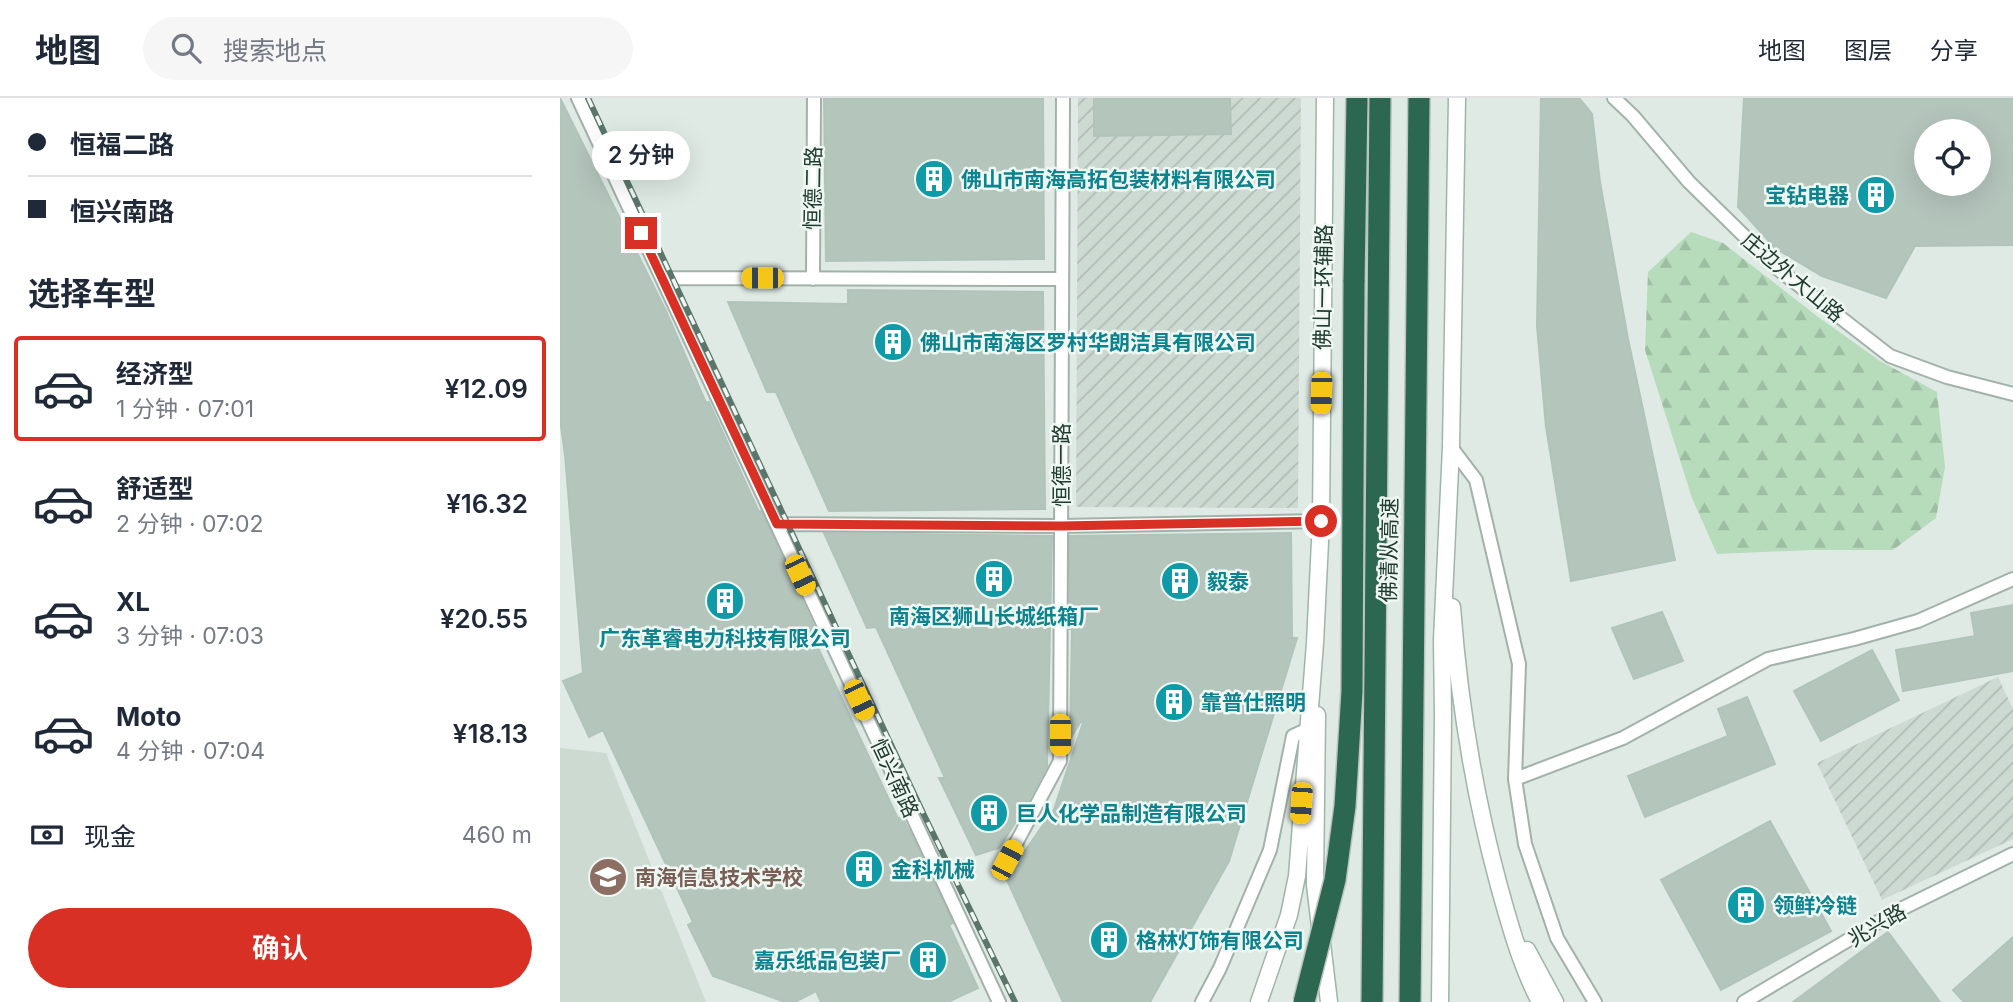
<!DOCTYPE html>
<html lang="zh">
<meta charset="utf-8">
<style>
body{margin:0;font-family:Inter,"Noto Sans SC",sans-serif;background:#f6f6f7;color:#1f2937;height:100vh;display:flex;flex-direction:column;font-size:26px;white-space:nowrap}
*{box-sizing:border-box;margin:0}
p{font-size:23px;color:#747a83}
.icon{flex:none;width:38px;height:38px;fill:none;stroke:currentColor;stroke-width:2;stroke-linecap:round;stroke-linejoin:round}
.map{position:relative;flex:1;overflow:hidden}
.drawer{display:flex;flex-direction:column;background:#fff;width:560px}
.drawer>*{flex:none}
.hud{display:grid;align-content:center;height:154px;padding:0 28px;background:#fff}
.buttons{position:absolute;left:1354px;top:21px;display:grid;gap:14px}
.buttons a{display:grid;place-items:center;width:77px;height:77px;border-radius:50%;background:#fff;box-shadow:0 7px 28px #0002;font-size:35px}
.end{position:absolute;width:32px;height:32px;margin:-16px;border:9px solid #d93025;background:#fff;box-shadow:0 0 0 4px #fff}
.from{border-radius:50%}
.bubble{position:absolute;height:49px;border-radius:24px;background:#fff;box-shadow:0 7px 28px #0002;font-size:23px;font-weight:600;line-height:49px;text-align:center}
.car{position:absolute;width:21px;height:42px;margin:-21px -10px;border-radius:9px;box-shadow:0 0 5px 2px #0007;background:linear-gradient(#f5c518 24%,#345 0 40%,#f5c518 0 76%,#345 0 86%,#f5c518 0)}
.hud b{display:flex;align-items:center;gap:24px;height:66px;font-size:26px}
.hud b+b{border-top:2px solid #e0e1e3}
.hud i{width:18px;height:18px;background:#1f2937}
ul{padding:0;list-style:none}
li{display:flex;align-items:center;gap:21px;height:105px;margin:0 14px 10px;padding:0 14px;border:4px solid transparent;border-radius:7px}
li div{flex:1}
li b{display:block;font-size:26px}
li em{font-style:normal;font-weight:600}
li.active{border-color:#d93025}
li>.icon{width:63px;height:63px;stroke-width:1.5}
h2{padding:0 28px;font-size:32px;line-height:84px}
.pay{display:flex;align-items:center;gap:18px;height:77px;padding:0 28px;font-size:26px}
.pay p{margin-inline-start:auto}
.button{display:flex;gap:14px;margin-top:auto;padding:14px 28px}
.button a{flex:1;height:80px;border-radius:42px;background:#d93025;color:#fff;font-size:28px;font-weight:600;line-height:80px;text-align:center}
header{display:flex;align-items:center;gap:42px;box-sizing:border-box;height:98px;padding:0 35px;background:#fff;border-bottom:2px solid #e0e1e3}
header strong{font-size:33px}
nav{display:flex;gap:38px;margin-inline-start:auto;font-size:24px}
.search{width:490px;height:63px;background:#f6f6f7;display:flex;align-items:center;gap:18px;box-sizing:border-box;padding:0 24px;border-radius:38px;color:#747a83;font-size:26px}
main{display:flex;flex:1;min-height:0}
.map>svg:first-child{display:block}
.built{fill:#cddad2}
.industrial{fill:url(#industrial-furrows)}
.forest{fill:url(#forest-firs)}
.building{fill:#b4c5bc;stroke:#b1c4ba;stroke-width:2;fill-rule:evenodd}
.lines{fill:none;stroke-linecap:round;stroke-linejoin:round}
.street-casing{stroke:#a2b2aa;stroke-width:16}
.secondary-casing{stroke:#9eb6aa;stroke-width:19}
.highway-casing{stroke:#bcc4c1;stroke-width:24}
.street{stroke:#fff;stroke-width:12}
.secondary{stroke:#fff;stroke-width:16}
.highway{stroke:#2c6752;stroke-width:21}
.rail-casing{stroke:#5a766b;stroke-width:6}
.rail{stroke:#eff7f2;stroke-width:3.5;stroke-dasharray:10;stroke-linecap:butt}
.highway-bridge-casing{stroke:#bcc4c1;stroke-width:24;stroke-linecap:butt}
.highway-bridge{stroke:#2c6752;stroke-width:21}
.route{stroke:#d93025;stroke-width:9}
.labels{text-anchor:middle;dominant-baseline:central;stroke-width:5;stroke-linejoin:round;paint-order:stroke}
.culture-label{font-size:21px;font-weight:bold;fill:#0d838f;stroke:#eff7f2;text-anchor:start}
.street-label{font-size:21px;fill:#203b30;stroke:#eff7f2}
.education-label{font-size:21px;font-weight:bold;fill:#785e54;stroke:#eff7f2;text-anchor:start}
</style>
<header>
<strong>地图</strong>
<div class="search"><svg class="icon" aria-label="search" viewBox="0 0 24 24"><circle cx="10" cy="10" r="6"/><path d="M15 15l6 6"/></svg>搜索地点</div>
<nav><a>地图</a><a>图层</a><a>分享</a></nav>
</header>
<main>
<section class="drawer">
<div class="hud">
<b><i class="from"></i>恒福二路</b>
<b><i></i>恒兴南路</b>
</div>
<h2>选择车型</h2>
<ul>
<li class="active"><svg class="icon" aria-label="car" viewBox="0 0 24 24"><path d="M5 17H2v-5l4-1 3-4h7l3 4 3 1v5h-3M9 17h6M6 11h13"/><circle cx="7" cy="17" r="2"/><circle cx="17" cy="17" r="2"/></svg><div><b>经济型</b><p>1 分钟 · 07:01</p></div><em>¥12.09</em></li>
<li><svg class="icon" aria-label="car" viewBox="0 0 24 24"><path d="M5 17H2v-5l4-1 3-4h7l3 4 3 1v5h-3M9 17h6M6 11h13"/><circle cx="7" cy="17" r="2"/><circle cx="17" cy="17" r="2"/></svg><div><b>舒适型</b><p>2 分钟 · 07:02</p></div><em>¥16.32</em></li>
<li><svg class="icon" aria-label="car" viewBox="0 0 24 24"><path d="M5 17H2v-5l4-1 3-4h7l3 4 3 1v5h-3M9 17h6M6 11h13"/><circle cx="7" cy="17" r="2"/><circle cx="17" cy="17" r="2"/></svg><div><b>XL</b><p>3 分钟 · 07:03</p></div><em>¥20.55</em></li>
<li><svg class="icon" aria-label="car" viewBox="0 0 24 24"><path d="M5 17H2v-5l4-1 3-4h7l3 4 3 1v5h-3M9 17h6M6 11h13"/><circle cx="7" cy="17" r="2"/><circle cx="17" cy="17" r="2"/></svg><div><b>Moto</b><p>4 分钟 · 07:04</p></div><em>¥18.13</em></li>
</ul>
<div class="pay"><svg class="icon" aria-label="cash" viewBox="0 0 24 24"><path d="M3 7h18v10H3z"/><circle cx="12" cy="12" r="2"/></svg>现金<p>460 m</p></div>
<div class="button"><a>确认</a></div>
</section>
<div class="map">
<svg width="1453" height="904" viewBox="0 0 1453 904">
<defs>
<pattern id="industrial-furrows" width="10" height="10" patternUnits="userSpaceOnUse" patternTransform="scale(1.75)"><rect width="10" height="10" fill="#cddad2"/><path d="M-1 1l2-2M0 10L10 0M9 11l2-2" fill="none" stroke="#b0bcb5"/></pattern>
<pattern id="forest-firs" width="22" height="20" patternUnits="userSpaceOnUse" patternTransform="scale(1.75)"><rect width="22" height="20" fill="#b7dcbc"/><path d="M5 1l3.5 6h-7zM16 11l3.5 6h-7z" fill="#9dbea2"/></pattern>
</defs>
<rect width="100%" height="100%" fill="#dfeae4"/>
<path class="built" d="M0,650L46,655L146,904H0Z"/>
<path class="industrial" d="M518,0H741L738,410L516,409Z
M1438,579L1453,611V741L1322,802L1257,665Z"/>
<path class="forest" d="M1131,134L1163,145L1257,218L1320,263L1377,294L1385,369L1376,420L1333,452H1251L1157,456L1132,400L1085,252L1088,174Z"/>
<path class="building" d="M0,0L106,213L146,305L149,304L199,414L201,413L257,535L252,537L338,721L342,719L352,738L393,825L389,827L418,890L388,904H261L256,893L235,904H225L153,878L128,827L133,824L43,632L29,639L3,583L23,575L5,357L0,321Z
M264,0H483L484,161L266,163Z
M534,0H670L671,36L534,38Z
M981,0H1019L1032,16L1040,84L1068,241L1115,462L1011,483L986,329L977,228Z
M1184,0H1453V147L1355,148L1326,200L1262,178L1215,150L1178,109ZM1367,33H1419V86H1367Z
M288,192L483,194L485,411L269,413L216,294H207L168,204L288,206Z
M264,435L492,438L487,668L464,711L439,750L416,757L379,680H385L316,529L307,530Z
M731,435L732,540H737L669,763L590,904H503L446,780L488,720H491L523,625L521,623L510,641L512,531H509L510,438Z
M1453,507V573L1343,593L1336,552L1415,538L1411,515Z
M1102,514L1123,563L1074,581L1052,530Z
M1312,552L1339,602L1261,643L1234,593Z
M1187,599L1215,666L1085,719L1068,678L1168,638L1158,611Z
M1210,723L1271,833L1161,892L1101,782Z
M1328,834L1380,904H1233Z
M1453,839V904H1404L1393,892Z"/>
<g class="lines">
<defs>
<path id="street" d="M18,0L439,904
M1054,0L1073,18L1129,84L1218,171L1330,258L1387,279L1453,296
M102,180L502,181
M253,181L254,0
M891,349L916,382L959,566L955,681L965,746L997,840L1035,904
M217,426L501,428L761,423
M955,681L1063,640L1208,561L1294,541L1358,523L1453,481
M447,762L500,663L503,0
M642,904L660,870L710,752L733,638L746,632
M1184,904L1337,813L1453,756"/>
<path id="secondary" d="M892,509C899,603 914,696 939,788C950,828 961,867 980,904
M757,617L755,787L769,904
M967,852L995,904
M699,904L729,817L737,778L755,545L761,423L765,0
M880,904L883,618L882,542L891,349L897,0"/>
<path id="highway" d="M794,184L797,0
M812,904L820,0
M850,904L859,0"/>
</defs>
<use href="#street" class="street-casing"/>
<use href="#secondary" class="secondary-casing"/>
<use href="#highway" class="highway-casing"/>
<use href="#street" class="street"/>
<use href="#secondary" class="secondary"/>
<use href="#highway" class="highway"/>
<defs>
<path id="rail" d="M28,0L364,717L455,904"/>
</defs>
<use href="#rail" class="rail-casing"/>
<use href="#rail" class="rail"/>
<defs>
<path id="highway-bridge" d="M744,904L775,782L785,708L792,593L794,184"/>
</defs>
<use href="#highway-bridge" class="highway-bridge-casing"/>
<use href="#highway-bridge" class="highway-bridge"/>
</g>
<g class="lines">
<path class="route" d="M81,135L217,426L501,428L761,423"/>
</g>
<defs>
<symbol id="building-disc" viewBox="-11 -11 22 22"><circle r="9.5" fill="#0f9aa8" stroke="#eff7f2"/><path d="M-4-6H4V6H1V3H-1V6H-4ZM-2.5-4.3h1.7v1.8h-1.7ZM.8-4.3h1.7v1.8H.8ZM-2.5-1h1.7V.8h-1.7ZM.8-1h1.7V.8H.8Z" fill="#fff"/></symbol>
<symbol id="school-disc" viewBox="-11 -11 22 22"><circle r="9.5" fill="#8d6e63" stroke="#eff7f2"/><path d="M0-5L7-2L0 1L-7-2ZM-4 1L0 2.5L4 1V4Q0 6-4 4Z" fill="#fff"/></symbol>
</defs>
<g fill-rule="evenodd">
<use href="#building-disc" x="352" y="59" width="44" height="44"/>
<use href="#building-disc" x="1294" y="75" width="44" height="44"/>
<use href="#building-disc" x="311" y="222" width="44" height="44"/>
<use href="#building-disc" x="412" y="459" width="44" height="44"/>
<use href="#building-disc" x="598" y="461" width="44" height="44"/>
<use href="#building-disc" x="143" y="481" width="44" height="44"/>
<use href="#building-disc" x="592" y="582" width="44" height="44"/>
<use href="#building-disc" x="407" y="693" width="44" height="44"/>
<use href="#building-disc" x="282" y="749" width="44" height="44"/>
<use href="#school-disc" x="26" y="757" width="44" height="44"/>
<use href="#building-disc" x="1164" y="785" width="44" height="44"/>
<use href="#building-disc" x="527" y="820" width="44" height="44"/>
<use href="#building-disc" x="346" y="840" width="44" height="44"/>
</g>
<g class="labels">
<g class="culture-label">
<text x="401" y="81">佛山市南海高拓包装材料有限公司</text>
<text x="1289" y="97" text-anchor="end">宝钻电器</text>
<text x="360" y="244">佛山市南海区罗村华朗洁具有限公司</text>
<text x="647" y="483">毅泰</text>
<text x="434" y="518" text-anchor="middle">南海区狮山长城纸箱厂</text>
<text x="165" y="540" text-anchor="middle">广东革睿电力科技有限公司</text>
<text x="641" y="604">靠普仕照明</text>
<text x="456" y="715">巨人化学品制造有限公司</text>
<text x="331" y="771">金科机械</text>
<text x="1213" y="807">领鲜冷链</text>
<text x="576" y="842">格林灯饰有限公司</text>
<text x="341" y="862" text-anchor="end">嘉乐纸品包装厂</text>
</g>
<g class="street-label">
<text transform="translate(253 90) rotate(-89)">恒德二路</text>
<text transform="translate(1233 179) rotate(40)">庄边外大山路</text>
<text transform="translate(763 189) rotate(-89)">佛山一环辅路</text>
<text transform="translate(501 367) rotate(-90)">恒德一路</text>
<text transform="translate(829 452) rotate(-89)">佛清从高速</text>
<text transform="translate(335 680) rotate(65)">恒兴南路</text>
<text transform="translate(1317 827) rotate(-30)">兆兴路</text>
</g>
<g class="education-label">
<text x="75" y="779">南海信息技术学校</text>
</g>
</g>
</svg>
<div class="buttons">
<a><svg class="icon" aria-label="locate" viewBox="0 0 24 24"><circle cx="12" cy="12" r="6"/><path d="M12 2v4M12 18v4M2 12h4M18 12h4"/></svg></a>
</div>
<i class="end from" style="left:761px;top:423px"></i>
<i class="end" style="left:81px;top:135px"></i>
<div class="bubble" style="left:32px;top:33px;width:98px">2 分钟</div>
<i class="car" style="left:202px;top:180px;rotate:270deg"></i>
<i class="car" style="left:761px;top:295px;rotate:182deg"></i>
<i class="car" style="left:240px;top:477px;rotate:155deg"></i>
<i class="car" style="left:299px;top:602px;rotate:155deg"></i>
<i class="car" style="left:500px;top:637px;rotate:180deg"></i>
<i class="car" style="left:741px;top:705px;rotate:184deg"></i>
<i class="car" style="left:447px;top:762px;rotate:28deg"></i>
</div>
</main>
